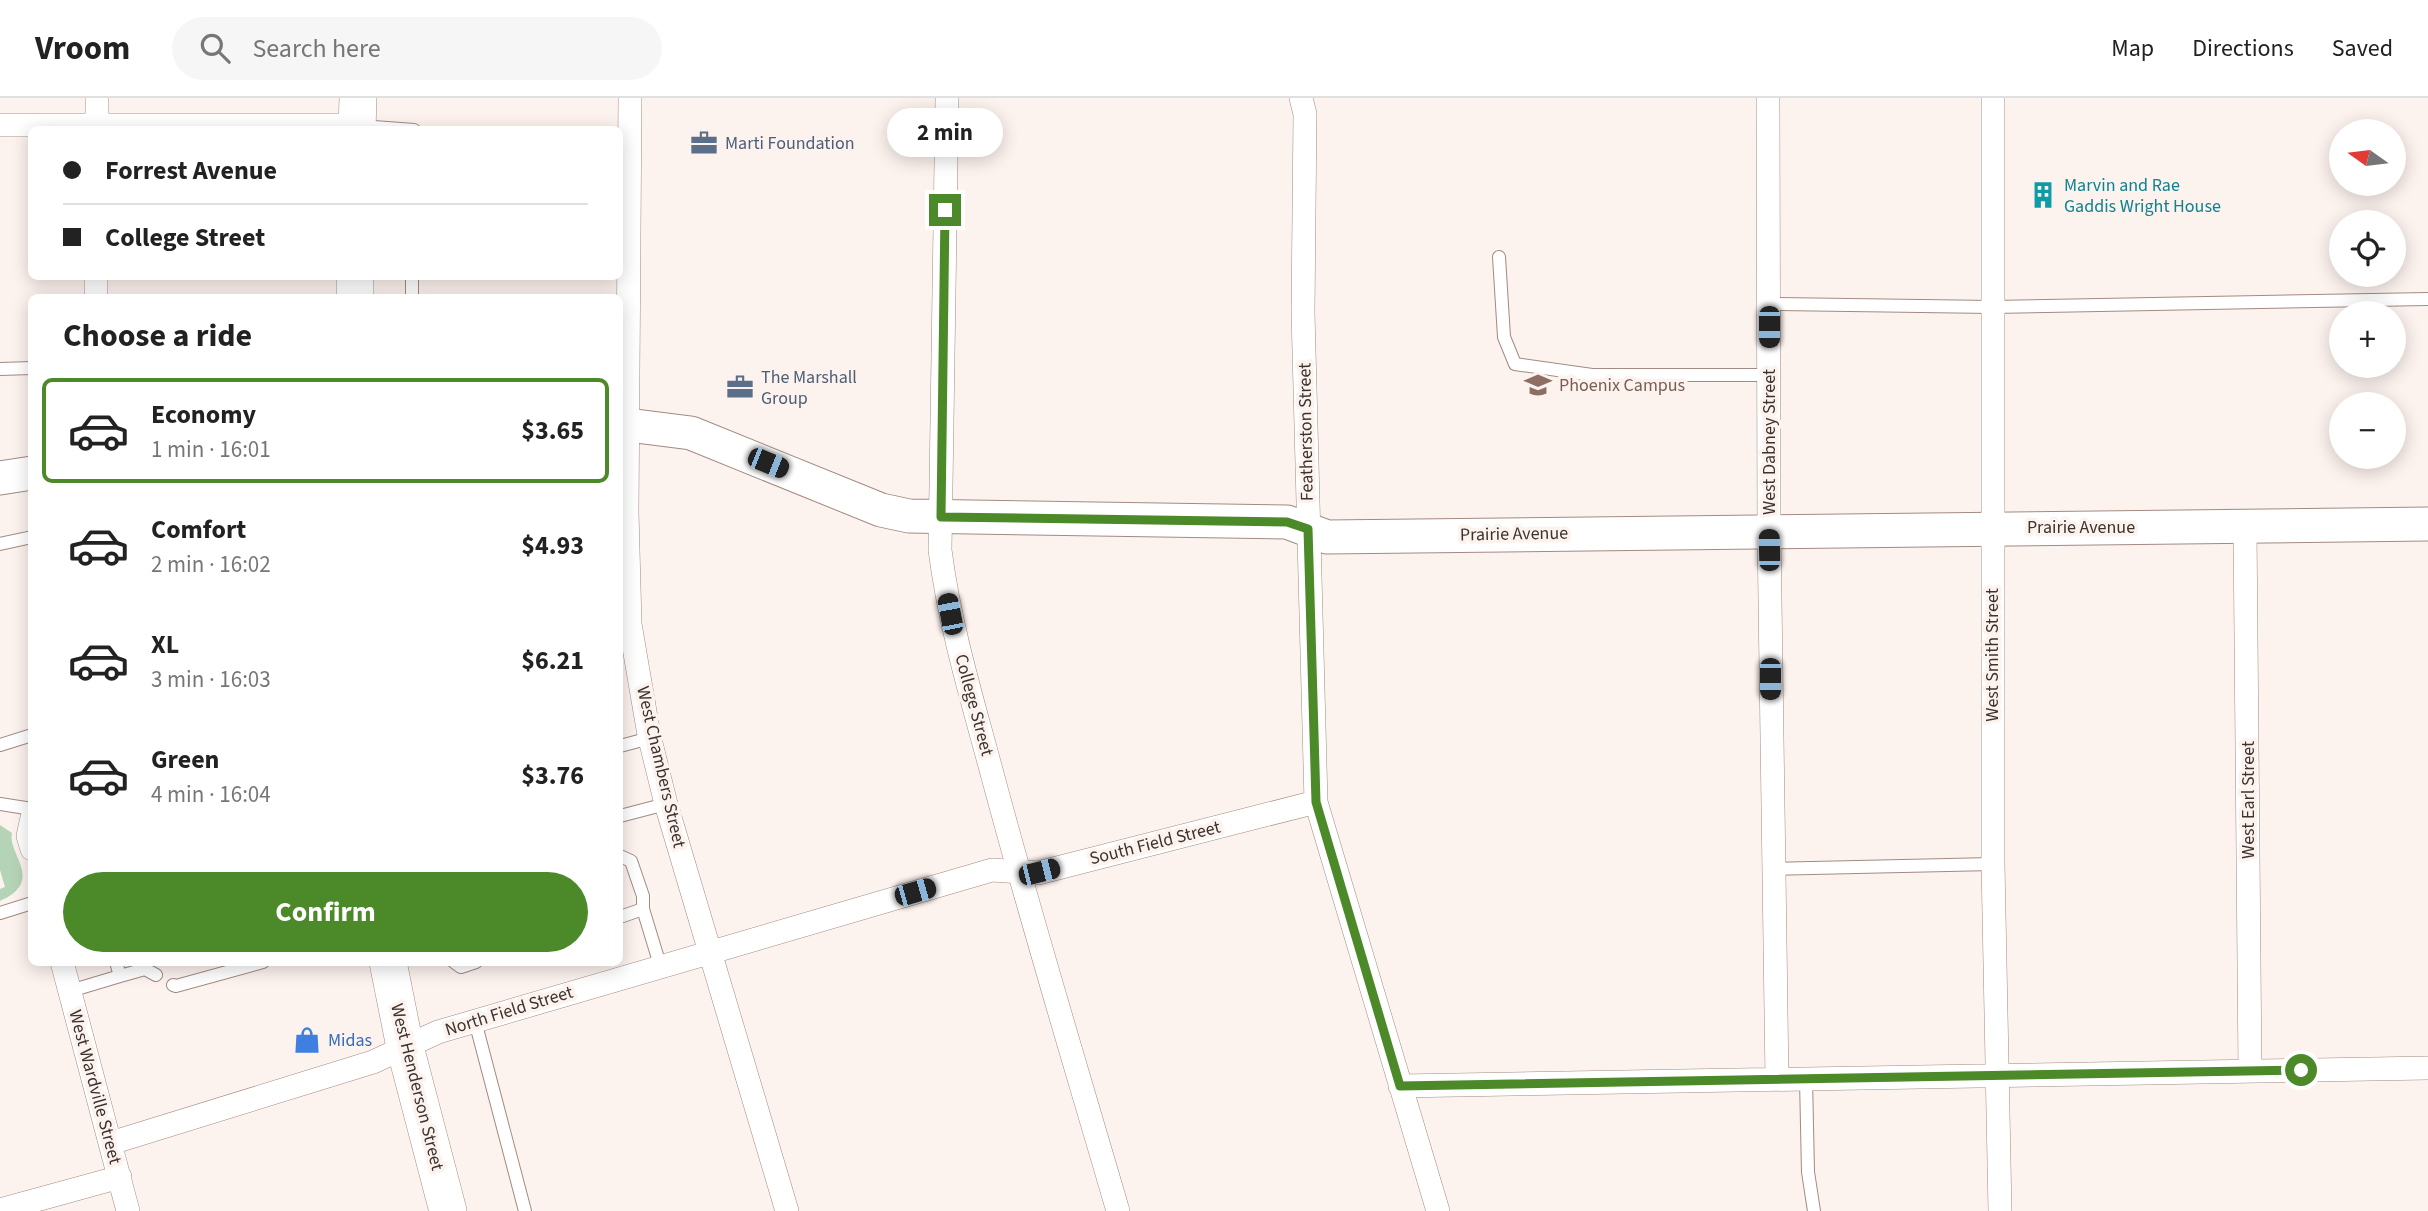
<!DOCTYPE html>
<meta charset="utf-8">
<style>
body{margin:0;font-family:"Source Sans 3",sans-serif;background:#f6f6f6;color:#222;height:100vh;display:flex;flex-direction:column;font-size:26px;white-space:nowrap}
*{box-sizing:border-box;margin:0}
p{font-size:23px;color:#767676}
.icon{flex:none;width:38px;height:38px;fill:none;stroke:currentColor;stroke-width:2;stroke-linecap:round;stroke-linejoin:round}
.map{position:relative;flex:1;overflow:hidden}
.drawer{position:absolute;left:28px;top:196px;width:595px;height:672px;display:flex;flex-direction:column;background:#fff;border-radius:10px;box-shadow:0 4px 18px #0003}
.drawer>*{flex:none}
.guide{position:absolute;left:28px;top:28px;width:595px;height:154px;border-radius:10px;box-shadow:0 4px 18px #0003;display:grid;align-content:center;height:154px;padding:0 35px;background:#fff}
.needle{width:46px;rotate:284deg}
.controls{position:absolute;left:2329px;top:21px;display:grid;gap:14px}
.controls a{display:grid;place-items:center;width:77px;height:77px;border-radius:50%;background:#fff;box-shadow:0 4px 18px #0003;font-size:35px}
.end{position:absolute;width:32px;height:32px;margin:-16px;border:9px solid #4c8928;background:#fff;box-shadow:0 0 0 4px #fff}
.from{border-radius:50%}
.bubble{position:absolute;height:49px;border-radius:24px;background:#fff;box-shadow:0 4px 18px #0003;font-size:23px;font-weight:700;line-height:49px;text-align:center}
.car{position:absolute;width:21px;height:42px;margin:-21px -10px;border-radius:9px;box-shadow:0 0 5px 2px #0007;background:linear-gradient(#222 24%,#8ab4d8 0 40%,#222 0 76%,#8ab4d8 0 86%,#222 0)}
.guide b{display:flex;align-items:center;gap:24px;height:66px;font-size:26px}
.guide b+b{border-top:2px solid #e0e0e0}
.guide i{width:18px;height:18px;background:#222}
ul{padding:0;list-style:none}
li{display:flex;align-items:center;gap:21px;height:105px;margin:0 14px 10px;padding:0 21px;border:4px solid transparent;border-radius:10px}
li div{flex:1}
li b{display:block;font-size:26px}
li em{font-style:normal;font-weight:700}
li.on{border-color:#4c8928}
li>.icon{width:63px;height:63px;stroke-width:1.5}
h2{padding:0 35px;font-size:32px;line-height:84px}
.cta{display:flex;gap:14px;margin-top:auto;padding:14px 35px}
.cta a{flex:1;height:80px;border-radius:42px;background:#4c8928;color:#fff;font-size:28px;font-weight:700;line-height:80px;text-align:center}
header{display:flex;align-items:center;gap:42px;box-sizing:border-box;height:98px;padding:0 35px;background:#fff;border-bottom:2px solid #e0e0e0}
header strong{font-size:33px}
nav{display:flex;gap:38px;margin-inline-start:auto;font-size:24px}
.search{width:490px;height:63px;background:#f6f6f6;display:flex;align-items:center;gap:18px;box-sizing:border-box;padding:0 24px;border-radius:38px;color:#767676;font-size:26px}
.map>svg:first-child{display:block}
.green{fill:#b5d4b7}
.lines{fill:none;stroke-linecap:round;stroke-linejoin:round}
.lane-casing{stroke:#a18b82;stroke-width:14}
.street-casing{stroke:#a18b82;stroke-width:24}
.secondary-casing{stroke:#a18b82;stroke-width:35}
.primary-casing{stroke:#a18b82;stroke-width:38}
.lane{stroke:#fff;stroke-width:12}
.street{stroke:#fff;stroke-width:23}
.secondary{stroke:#fff;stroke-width:33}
.primary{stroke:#fff;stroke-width:37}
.route{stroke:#4c8928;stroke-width:9}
.labels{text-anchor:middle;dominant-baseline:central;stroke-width:7;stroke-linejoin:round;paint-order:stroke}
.service-label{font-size:18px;fill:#4e5e75;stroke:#fcf2ee;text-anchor:start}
.culture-label{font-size:18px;fill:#0d838f;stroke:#fcf2ee;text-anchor:start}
.education-label{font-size:18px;fill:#785e54;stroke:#fcf2ee;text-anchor:start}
.street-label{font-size:18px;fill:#3c332f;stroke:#fcf2ee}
.shop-label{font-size:18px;fill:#366cbe;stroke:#fcf2ee;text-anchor:start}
</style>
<header>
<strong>Vroom</strong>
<div class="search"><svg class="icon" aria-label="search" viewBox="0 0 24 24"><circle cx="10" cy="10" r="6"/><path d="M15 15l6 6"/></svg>Search here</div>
<nav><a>Map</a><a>Directions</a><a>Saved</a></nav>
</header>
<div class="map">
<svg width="2428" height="1113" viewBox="0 0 2428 1113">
<rect width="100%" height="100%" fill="#fcf2ee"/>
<path class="green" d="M0,727L12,735C7,756 46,783 0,803V791L5,789L0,772Z"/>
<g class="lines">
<defs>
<path id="lane" d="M360,28L414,32
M1499,159L1504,239L1515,266L1592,277H1769
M412,200V178
M1769,206L1992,209L2428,201
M0,271L32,270
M0,446L32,439
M0,647L32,637
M620,648L650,640
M0,706L32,711
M620,718L666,706
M620,758L631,763L643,798V811
M1772,771L1993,766
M0,815L32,805
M620,819L643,811L660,867
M454,864L461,869L476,864
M120,878L145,871L156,877
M173,887L176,888L263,864
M70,893L120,878L116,864
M475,923L525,1113
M1806,981L1808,1074L1814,1113"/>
<path id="street" d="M630,0L627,414L630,526L649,637L666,706L787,1113
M947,0L940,452C950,530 973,604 993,679C1032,825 1076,969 1118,1113
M1301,0L1305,16L1303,215L1316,704L1438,1113
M1768,0L1769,433L1777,982
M1993,0V766L2000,1113
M0,27H357
M97,32V0
M96,178V200
M2245,430L2250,973
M32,720L28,738L32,751
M62,864L128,1113
M1400,988L2428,970
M111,1045L373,964L438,934L992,772L1038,775L1316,704
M0,1112L120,1079"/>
<path id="secondary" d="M620,326L691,335L881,412L909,418L1287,424L1327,439L2428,426
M0,380L32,375"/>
<path id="primary" d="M357,32L358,0
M355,200V178
M388,864L405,949L448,1113"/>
</defs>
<use href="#lane" class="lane-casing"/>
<use href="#street" class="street-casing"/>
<use href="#secondary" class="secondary-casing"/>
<use href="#primary" class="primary-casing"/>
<use href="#lane" class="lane"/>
<use href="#street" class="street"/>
<use href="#secondary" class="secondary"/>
<use href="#primary" class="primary"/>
</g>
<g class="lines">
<path class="route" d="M945,112L941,419L1287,424L1308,431L1316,704L1400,988L2301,972"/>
</g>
<defs>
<symbol id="office-bare" viewBox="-9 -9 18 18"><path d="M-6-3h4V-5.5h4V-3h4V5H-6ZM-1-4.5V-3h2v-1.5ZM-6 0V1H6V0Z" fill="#5c6f8a" stroke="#fcf2ee" stroke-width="2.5" paint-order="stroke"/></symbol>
<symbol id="building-bare" viewBox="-9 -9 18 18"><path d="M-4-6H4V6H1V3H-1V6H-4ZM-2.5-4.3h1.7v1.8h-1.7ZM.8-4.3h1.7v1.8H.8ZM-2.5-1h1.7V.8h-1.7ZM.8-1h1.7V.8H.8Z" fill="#0f9aa8" stroke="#fcf2ee" stroke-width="2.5" paint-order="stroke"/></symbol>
<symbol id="school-bare" viewBox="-9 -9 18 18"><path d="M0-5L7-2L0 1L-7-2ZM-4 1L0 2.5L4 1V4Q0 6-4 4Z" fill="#8d6e63" stroke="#fcf2ee" stroke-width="2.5" paint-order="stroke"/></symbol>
<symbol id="shop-bare" viewBox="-9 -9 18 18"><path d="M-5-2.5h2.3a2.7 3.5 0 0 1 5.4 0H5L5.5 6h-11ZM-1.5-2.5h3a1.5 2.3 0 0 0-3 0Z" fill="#3f7fe0" stroke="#fcf2ee" stroke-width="2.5" paint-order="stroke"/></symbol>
</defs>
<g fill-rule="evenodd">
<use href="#office-bare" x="685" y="26" width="38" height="38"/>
<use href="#building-bare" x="2024" y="78" width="38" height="38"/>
<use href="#school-bare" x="1519" y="268" width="38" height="38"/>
<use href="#office-bare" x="721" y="270" width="38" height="38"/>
<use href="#shop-bare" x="288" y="923" width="38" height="38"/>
</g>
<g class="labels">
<g class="service-label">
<text x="725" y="45">Marti Foundation</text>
<text x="761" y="279">The Marshall<tspan x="761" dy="21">Group</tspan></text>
</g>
<g class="culture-label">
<text x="2064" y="87">Marvin and Rae<tspan x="2064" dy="21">Gaddis Wright House</tspan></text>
</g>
<g class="education-label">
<text x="1559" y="287">Phoenix Campus</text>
</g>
<g class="street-label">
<text transform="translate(1306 334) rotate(-91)">Featherston Street</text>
<text transform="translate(1769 344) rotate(-90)">West Dabney Street</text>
<text x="2081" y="429">Prairie Avenue</text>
<text transform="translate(1514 436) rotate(-1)">Prairie Avenue</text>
<text transform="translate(1992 557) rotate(-90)">West Smith Street</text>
<text transform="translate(974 607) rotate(75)">College Street</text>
<text transform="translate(661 669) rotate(77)">West Chambers Street</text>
<text transform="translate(2248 702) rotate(-90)">West Earl Street</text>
<text transform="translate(1155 745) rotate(-14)">South Field Street</text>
<text transform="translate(509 913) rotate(-17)">North Field Street</text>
<text transform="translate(95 989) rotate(75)">West Wardville Street</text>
<text transform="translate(417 989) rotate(76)">West Henderson Street</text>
</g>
<g class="shop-label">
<text x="328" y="942">Midas</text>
</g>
</g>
</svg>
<div class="controls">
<a><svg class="needle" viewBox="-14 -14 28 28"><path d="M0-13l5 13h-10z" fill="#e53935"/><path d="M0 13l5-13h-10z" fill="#767676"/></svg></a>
<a><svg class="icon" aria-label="locate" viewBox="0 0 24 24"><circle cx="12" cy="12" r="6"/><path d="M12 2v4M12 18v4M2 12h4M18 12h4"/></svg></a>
<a>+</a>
<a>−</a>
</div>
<i class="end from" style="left:2301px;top:972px"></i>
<i class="end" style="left:945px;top:112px"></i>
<div class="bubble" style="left:887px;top:10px;width:116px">2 min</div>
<i class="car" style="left:1769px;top:229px;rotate:180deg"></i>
<i class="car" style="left:768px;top:365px;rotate:112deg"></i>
<i class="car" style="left:1769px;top:452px;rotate:359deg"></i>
<i class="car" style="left:950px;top:516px;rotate:349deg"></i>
<i class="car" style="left:1770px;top:581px;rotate:180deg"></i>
<i class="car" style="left:1039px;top:774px;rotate:76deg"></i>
<i class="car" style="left:915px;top:794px;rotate:74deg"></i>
<div class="guide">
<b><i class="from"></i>Forrest Avenue</b>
<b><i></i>College Street</b>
</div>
<section class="drawer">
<h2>Choose a ride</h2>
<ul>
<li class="on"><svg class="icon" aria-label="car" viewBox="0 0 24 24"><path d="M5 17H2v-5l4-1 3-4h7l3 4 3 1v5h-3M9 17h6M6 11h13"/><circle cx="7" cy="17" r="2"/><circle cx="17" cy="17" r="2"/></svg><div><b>Economy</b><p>1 min · 16:01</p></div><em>$3.65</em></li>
<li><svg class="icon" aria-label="car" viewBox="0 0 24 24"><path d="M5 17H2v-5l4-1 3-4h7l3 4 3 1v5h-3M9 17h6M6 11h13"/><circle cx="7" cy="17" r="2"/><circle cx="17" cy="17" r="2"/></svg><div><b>Comfort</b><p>2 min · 16:02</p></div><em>$4.93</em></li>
<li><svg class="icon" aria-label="car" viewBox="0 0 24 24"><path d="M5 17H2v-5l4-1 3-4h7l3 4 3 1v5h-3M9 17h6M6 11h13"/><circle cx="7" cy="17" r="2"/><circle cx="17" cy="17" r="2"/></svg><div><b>XL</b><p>3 min · 16:03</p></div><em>$6.21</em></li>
<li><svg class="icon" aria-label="car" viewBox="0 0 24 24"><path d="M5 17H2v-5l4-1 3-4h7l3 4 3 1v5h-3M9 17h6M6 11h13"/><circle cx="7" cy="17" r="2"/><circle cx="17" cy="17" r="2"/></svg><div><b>Green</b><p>4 min · 16:04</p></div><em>$3.76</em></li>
</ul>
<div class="cta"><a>Confirm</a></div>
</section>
</div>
